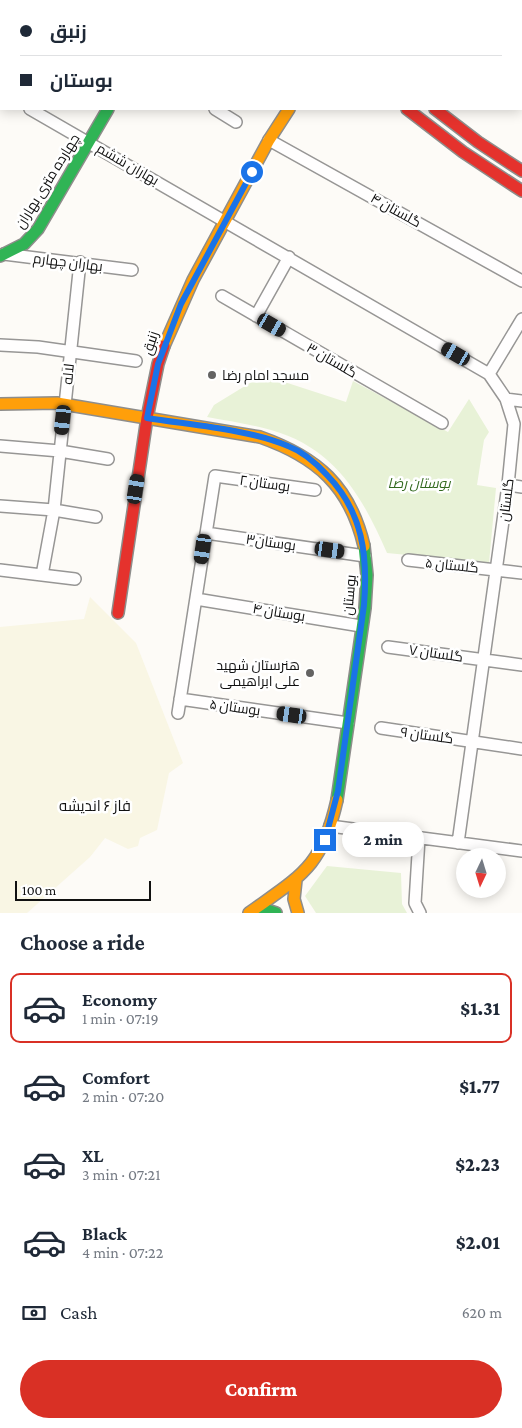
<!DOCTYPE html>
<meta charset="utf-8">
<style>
body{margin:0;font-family:"Crimson Pro",Cairo,serif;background:#f6f6f7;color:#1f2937;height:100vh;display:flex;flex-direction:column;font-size:19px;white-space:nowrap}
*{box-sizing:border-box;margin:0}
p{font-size:16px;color:#747a83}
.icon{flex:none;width:28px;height:28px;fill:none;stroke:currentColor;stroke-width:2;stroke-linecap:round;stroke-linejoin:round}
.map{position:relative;height:913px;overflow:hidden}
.details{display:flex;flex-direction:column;background:#fff;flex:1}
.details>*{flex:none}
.top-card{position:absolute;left:0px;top:0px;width:522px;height:110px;box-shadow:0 2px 12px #0003;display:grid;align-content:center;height:110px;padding:0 20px;background:#fff}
.needle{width:32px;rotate:184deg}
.controls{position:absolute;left:456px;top:848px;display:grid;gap:10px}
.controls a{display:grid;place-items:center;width:50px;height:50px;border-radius:50%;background:#fff;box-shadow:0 2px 12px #0003;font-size:25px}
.scale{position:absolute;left:15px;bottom:12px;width:136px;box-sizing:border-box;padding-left:5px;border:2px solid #111;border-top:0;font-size:14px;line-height:18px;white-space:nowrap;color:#111;-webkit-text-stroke:4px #fff;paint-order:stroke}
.end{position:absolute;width:22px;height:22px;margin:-11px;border:6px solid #1a73e8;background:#fff;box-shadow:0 0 0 2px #fff}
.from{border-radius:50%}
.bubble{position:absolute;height:35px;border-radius:18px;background:#fff;box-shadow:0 2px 12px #0003;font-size:16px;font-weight:800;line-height:35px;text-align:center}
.car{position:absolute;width:15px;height:30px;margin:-15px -8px;border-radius:6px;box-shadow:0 0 4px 1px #0007;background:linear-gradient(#222 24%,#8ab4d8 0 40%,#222 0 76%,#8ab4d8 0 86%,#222 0)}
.top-card b{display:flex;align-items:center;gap:18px;height:48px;font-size:19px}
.top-card b+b{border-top:1px solid #e0e1e3}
.top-card i{width:12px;height:12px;background:#1f2937}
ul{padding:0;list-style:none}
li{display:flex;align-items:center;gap:15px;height:70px;margin:0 10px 8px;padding:0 10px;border:2px solid transparent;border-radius:10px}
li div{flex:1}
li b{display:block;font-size:19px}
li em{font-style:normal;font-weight:800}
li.current{border-color:#d93025}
li>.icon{width:45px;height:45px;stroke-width:1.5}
h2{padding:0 20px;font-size:22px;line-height:60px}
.pay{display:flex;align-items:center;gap:12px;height:55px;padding:0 20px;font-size:19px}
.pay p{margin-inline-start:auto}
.action{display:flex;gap:10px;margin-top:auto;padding:10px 20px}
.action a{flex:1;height:58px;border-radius:30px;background:#d93025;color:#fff;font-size:20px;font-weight:800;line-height:58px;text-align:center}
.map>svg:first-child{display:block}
.farmland{fill:#f9f6e4}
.green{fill:#e8f2d7}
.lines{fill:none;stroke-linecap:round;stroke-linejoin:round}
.street-casing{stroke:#979695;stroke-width:14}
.fast-casing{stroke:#8e8d8b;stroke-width:14}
.slow-casing{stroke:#8e8d8b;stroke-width:14}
.jam-casing{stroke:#8e8d8b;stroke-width:14}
.street{stroke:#fffefe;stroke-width:11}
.fast{stroke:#30b455;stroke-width:11}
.slow{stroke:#ff9f0a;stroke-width:11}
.jam{stroke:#e5322d;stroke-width:11}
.route{stroke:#1a73e8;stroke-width:6}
.poi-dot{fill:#646362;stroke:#fff;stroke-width:2}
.labels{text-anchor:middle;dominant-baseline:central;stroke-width:5;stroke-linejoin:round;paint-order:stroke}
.street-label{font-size:14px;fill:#111;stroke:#fff}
.poi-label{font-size:14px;fill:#111;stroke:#fff;text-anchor:start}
.park-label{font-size:14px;font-style:italic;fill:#336a1f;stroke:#fff}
.neighbourhood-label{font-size:15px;fill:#111;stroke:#fff}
</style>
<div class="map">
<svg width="522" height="913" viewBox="0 0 522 913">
<rect width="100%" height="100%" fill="#fdfbf7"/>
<path class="farmland" d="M90,597L136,643L183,763L169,773L157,830L140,838L138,846L128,849L105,838L90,857L27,913H0V627L84,619Z"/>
<path class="green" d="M263,375L346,402L353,381L448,432L469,399L489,432L484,440L477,485L496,488L489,563L387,553C362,496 335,448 271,430C250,424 228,421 207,417L214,405Z
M327,866L401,873L402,904L407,913H316L305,896Z"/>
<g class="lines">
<defs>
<path id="street" d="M200,0L202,1
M0,92L1,93
M30,109L489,374L506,399L514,424L508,485L458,843
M215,109L236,122
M269,140L522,281
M4,254L132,270
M222,296L442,423
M256,316L289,257
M0,345L38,347L136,361
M489,374L522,319
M506,399L522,401
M0,446L60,451L108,459
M508,485L522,487
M0,506L54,510L96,517
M206,533L365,556
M408,560L522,573
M0,570L75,579
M42,575L54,510L80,262
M196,599L361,626
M388,647L522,665
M180,699L348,723
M178,713L215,476L315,490
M381,728L522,749
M330,826L522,851
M419,838L415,903L420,913"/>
<path id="fast" d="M328,0L329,1
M171,1L172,0
M0,256L24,244L38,229L108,109
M337,800L365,608L367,575L364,546
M258,907L276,913"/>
<path id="slow" d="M164,346L193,280L269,140L289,109
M0,404L57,403L260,437C317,457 350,486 364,546
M296,880L294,899L298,913
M249,913C302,875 322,867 337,800"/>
<path id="jam" d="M306,0L307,1
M354,1L355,0
M407,109L463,152L522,191
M435,109L478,142L522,171
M118,613L147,418L158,364L164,346"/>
</defs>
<use href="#street" class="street-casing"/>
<use href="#fast" class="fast-casing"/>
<use href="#slow" class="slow-casing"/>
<use href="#jam" class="jam-casing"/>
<use href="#street" class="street"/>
<use href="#fast" class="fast"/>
<use href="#slow" class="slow"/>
<use href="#jam" class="jam"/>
</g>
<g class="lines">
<path class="route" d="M252,172L181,304L158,364L147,418C190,425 248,429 288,446C304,452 316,463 327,475C363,512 368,556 364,605L338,791L325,840"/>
</g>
<g class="poi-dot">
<circle cx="212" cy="375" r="5"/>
<circle cx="310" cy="673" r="5"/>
</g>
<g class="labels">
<g class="street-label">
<text transform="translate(128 164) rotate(30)">بهاران ششم</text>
<text transform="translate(47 181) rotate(-58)">چهارده متری بهاران</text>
<text transform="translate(396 210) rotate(29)">گلستان ۴</text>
<text transform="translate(68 262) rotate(7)">بهاران چهارم</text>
<text transform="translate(150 343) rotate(-72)">زنبق</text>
<text transform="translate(332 360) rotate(30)">گلستان ۳</text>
<text transform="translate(68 374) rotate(-84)">لاله</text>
<text transform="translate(265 483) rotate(8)">بوستان ۲</text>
<text transform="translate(506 500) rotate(-83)">گلستان</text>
<text transform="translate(271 542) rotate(8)">بوستان۳</text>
<text transform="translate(452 565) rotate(6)">گلستان ۵</text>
<text transform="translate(349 595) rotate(-85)">بوستان</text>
<text transform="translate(279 612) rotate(9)">بوستان ۴</text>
<text transform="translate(436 653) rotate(8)">گلستان ۷</text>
<text transform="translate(235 707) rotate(8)">بوستان ۵</text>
<text transform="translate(427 735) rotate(8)">گلستان ۹</text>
</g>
<g class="poi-label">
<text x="222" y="375">مسجد امام رضا</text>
<text x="300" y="665" text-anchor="end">هنرستان شهید<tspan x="300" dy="16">علی ابراهیمی</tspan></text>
</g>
<g class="park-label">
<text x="419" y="483">بوستان رضا</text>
</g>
<g class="neighbourhood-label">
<text x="95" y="806">فاز ۶ اندیشه</text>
</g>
</g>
</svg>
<div class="controls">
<a><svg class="needle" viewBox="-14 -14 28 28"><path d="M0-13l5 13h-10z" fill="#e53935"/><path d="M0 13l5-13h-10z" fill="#747a83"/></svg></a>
</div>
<div class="scale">100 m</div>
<i class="end from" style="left:252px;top:172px"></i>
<i class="end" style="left:325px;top:840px"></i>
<div class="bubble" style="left:342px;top:822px;width:82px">2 min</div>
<i class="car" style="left:272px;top:325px;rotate:120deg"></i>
<i class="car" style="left:456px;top:354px;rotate:300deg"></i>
<i class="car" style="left:63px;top:420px;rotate:186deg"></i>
<i class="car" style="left:136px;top:489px;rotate:9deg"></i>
<i class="car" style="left:203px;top:549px;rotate:188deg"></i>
<i class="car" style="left:330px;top:550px;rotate:98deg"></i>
<i class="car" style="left:292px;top:715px;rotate:278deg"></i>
<div class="top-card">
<b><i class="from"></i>زنبق</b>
<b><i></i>بوستان</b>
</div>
</div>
<section class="details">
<h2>Choose a ride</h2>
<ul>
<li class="current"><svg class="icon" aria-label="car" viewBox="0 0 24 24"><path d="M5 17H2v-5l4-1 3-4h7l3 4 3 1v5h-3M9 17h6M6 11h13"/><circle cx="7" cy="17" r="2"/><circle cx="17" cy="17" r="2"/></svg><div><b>Economy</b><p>1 min · 07:19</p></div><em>$1.31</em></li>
<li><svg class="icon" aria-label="car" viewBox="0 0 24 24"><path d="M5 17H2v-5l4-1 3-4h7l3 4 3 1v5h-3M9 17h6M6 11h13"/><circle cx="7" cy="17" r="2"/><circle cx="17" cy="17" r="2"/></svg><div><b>Comfort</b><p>2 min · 07:20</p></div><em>$1.77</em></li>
<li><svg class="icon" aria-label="car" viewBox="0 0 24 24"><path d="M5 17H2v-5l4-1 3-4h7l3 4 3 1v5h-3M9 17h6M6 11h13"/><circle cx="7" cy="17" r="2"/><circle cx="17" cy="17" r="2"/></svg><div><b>XL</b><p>3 min · 07:21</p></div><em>$2.23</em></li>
<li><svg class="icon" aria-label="car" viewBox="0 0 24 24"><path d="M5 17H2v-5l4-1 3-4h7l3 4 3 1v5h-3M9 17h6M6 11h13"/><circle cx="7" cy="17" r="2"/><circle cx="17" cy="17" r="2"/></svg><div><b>Black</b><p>4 min · 07:22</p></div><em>$2.01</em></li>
</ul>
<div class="pay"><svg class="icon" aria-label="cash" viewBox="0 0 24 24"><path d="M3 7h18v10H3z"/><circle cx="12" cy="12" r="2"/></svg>Cash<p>620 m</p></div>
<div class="action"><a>Confirm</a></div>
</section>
